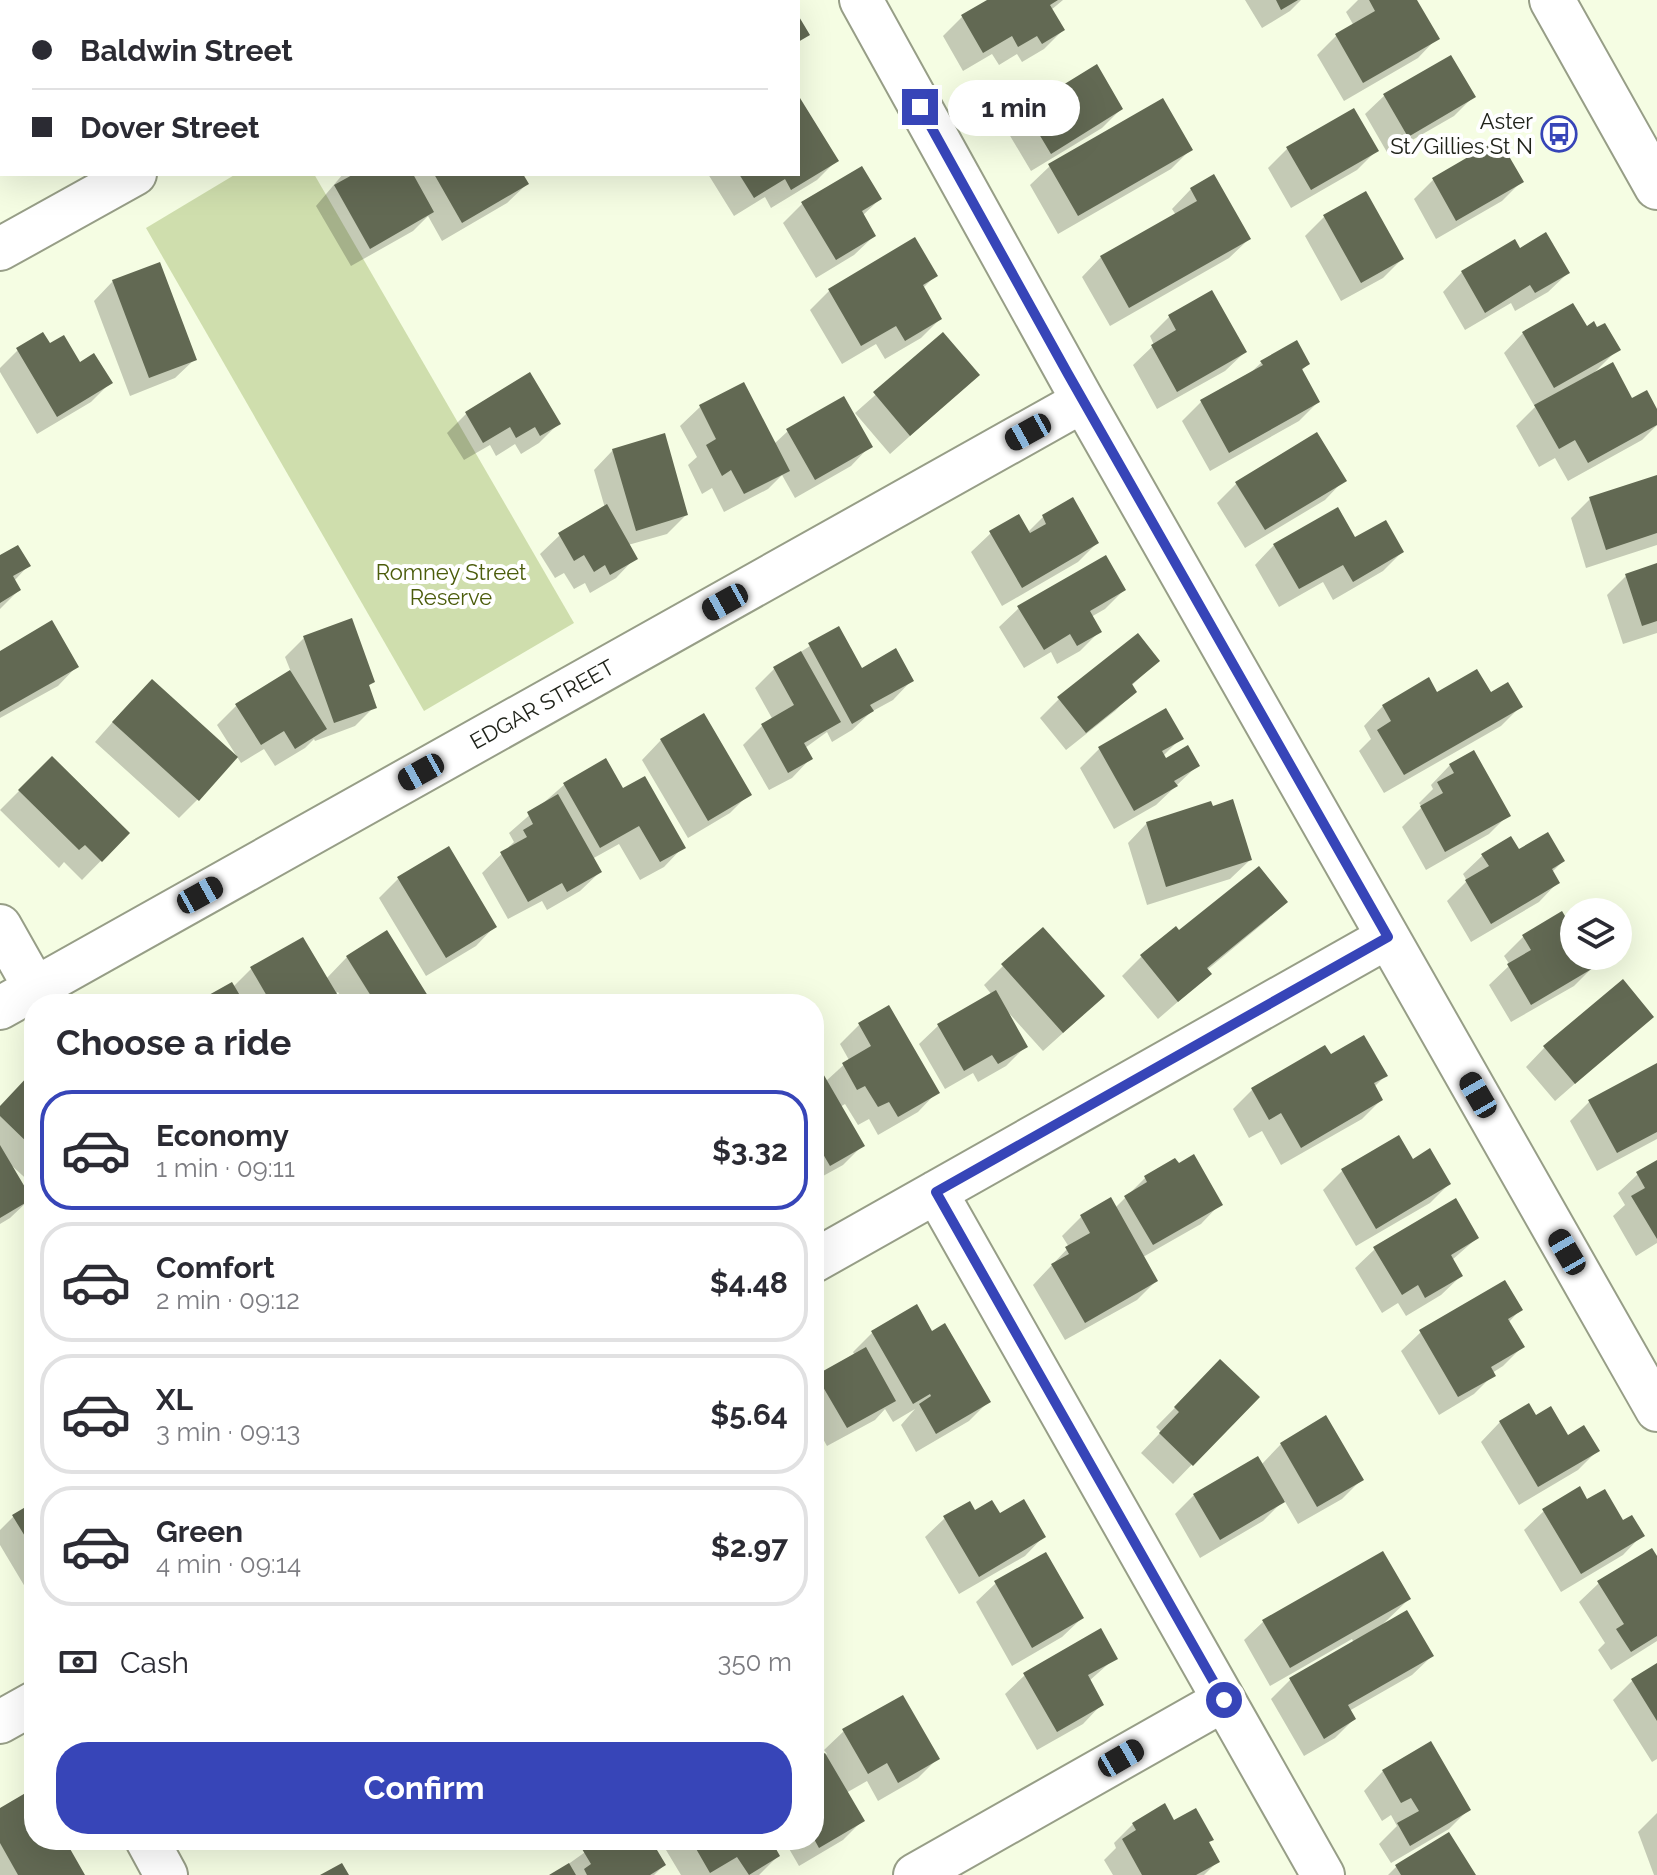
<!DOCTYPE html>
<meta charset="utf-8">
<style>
body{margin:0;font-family:Raleway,sans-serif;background:#f7f7f7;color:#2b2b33;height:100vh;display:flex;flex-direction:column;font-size:30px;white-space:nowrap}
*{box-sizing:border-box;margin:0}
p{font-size:26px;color:#7c7c81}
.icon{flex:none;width:44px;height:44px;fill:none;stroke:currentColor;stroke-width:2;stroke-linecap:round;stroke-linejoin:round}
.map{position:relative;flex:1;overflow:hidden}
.panel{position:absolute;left:24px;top:994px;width:800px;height:856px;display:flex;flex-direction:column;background:#fff;border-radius:32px;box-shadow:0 8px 32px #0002}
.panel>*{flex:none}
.hud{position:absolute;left:0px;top:0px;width:800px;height:176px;box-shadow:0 8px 32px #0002;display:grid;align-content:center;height:176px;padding:0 32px;background:#fff}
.buttons{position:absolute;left:1560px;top:898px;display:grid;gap:16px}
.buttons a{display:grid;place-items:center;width:72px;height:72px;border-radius:50%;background:#fff;box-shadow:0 8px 32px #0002;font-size:40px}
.end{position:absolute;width:36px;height:36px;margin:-18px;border:10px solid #3745b8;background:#fff;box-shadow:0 0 0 4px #fff}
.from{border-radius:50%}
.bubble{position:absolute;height:56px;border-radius:28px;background:#fff;box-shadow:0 8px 32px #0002;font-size:26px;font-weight:700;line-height:56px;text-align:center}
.car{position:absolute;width:24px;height:48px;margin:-24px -12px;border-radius:10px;box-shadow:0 0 6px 2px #0007;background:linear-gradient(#222 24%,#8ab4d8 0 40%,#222 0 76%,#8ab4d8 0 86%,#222 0)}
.hud b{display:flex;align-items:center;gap:28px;height:76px;font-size:30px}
.hud b+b{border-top:2px solid #e1e1e2}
.hud i{width:20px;height:20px;background:#2b2b33}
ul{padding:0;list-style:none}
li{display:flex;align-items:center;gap:24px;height:120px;margin:0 16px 12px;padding:0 16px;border:4px solid #e1e1e2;border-radius:32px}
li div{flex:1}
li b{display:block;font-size:30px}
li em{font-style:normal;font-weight:700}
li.on{border-color:#3745b8}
li>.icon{width:72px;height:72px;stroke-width:1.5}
h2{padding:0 32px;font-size:36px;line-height:96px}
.pay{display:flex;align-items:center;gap:20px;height:88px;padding:0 32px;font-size:30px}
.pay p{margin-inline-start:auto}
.action{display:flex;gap:16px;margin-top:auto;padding:16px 32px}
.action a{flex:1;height:92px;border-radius:32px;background:#3745b8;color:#fff;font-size:32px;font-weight:700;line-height:92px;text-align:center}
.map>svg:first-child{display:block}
.green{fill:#cfdead}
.shadow{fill:#0003}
.building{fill:#626953}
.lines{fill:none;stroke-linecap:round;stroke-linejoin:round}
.minor-casing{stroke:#979e87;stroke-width:46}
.secondary-casing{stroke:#979e87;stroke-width:48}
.minor{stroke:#fff;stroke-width:42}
.secondary{stroke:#fff;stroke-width:44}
.route{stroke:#3745b8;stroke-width:10}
.labels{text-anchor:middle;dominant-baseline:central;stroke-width:8;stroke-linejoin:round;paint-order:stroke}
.poi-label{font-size:22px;fill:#20231a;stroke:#fff;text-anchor:end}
.park-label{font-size:22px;fill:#4b5c0b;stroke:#fff}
.street-label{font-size:22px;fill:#20231a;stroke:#fff}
</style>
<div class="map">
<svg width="1657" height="1875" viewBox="0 0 1657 1875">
<rect width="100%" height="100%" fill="#f5fde3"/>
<path class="green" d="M236,174H314L574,623L424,711L146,228Z"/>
<path class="shadow" d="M143,0H271L139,2Z
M690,0H787L788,2H691Z
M991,0H1063L1051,10L1063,30L1044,49L1022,62L1017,54L999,65L992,54L963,71L943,36L962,17Z
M1245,0H1301L1290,11L1262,28Z
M1358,0H1415L1437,38L1418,58L1344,101L1317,55L1336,36L1354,26L1346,12Z
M2,59V174H0V60Z
M1385,95L1473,97L1454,116L1388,154L1365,114Z
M798,101L836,161L817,180L771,208L765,197L734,216L708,174H798Z
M1121,109L1102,128L1031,171L1006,129L1025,110Z
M1498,142L1521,182L1502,201L1436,239L1414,199L1433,180Z
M1287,149L1376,151L1357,170L1291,208L1268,168Z
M1190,150L1171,169L1058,234L1030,185L1050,166Z
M343,174H521L527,184L507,203L442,241L428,216L413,231L351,266L316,206Z
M1191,189L1249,239L1229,258L1110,326L1082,277L1101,257L1176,215L1172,209Z
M880,199L862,216L874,236L854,255L816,278L783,223L802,204Z
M1324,217L1402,259L1383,278L1341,301L1305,236Z
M914,240L935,276L922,289L940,319L921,338L885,359L876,344L842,364L810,310L829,291Z
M1519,251L1568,273L1548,292L1515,311L1511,303L1465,330L1443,292L1462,272Z
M113,281L195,359L175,378L130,396L94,301Z
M1211,293L1245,352L1225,371L1157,409L1133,365L1154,345L1150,336L1169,317Z
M1586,328L1618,349L1595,372L1632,401L1657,413V425L1642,440L1568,481L1555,458L1539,467L1516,426L1535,407L1504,353L1523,333Z
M943,335L978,375L890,454L855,413Z
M1296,343L1308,364L1301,371L1318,402L1299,421L1210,471L1182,421L1201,402L1247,376L1261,363Z
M18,350L80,364L110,383L91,402L37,434L0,372V368Z
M743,384L774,444L788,431L870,446L851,466L795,498L782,475L768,489L724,512L712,488L702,494L688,465L697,457L680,426L700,407Z
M466,414L558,424L539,443L521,454L515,444L496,456L490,445L464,460L447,433Z
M613,450L686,515L667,534L628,545L635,558L616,578L590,593L585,583L574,589L564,573L555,578L540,554L560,535L605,508L594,470Z
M1657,477V545L1586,568L1571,518L1590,499Z
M1344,480L1325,500L1245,548L1217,503L1236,484Z
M1043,517L1097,543L1078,562L1002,606L971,552L991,533H1027Z
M1354,540L1402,552L1383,571L1333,600L1323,582L1279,607L1255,565L1274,545Z
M0,558L28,566L14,581L19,590L0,609Z
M1657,565V633L1623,644L1607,595L1626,576Z
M1124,590L1105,609L1091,617L1099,632L1080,651L1057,664L1051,652L1024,668L999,627L1019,608Z
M838,628L861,670L912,680L893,700L871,712L852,730L832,742L827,732L805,748L811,758L792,778L769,790L743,745L762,726L773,720L755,688L774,669Z
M304,638L373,682L367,687L374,707L355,726L315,741L314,739L305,748L275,766L264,749L241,763L217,725L236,706L291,672L285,657Z
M0,653L77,666L58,686L0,718Z
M1158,661L1131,686L1135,691L1115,711L1066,750L1040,718L1059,699Z
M1437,695H1490L1520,707L1501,726L1384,793L1359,751L1371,739L1364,726L1383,706Z
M132,700L198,799L179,818L95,742Z
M1165,710L1181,738L1163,756L1166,761L1198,765L1156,805L1114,829L1080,768L1099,749Z
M661,740L749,794L730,813L688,838L642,760Z
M52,758L128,833L82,880L64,862L59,868L0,810Z
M1450,765L1508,815L1489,834L1426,870L1402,827L1422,807L1419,803L1433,789L1431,785Z
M565,784L623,791L683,847L664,867L640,880L619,844L592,859L600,872L580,891L547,910L542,901L508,919L482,873L514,842L509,833Z
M1212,808L1250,860L1230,879L1147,905L1128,843L1147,823Z
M1518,852L1563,861L1552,872L1558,882L1539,902L1471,942L1447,901L1467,881L1463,874L1483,855Z
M398,879L495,926L476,946L426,976L379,898Z
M1286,902L1266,921L1207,970L1210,974L1158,1019L1122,976L1141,957L1179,933Z
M1574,935V956H1586L1593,967L1574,986L1511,1022L1489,985L1510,965L1504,956L1524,936Z
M303,939L326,979L347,957L431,1004H345L338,992L335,994L340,1004H202L208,998L233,987L251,969Z
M1003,966L1083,1015L1043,1051L1008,1012L1025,1047L1006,1066L978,1082L973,1073L945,1089L919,1044L939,1025L992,995L984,985Z
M1651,1017L1555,1101L1526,1067L1545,1047Z
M859,1025L937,1092L918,1112L878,1135L869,1119L858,1125L845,1104L840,1107L862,1146L843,1165L814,1181V1062L825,1082L849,1060L840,1044Z
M1324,1048L1330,1056L1386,1075L1374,1087L1381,1100L1362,1119L1281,1165L1262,1131L1249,1138L1233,1109L1252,1090Z
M1657,1065V1139L1597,1171L1570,1121L1589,1102Z
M34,1080V1186L10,1164L30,1199L10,1218L0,1224V1108Z
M1398,1137L1412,1161L1449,1184L1430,1203L1356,1246L1323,1190L1342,1171Z
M1175,1161L1220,1204L1201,1224L1143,1257L1156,1281L1137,1300L1065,1340L1033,1285L1069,1247L1062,1236L1081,1217L1115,1208L1145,1178Z
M1657,1163V1243L1636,1256L1613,1216L1625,1205L1618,1193L1638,1174Z
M1477,1238L1452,1260L1461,1276L1441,1295L1406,1316L1398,1303L1382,1313L1355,1268L1375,1249Z
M916,1307L932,1333L988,1402L969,1421L916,1452L901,1425L915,1409L893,1422L885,1409L875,1420L827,1446L814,1423V1380L855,1356L853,1352L872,1333Z
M1520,1310L1508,1323L1522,1347L1503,1366L1492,1373L1493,1375L1474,1394L1439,1415L1401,1351L1421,1332Z
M1220,1362L1257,1397L1173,1484L1141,1453L1161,1432L1156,1427Z
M1528,1406L1536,1417L1568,1437L1597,1451L1578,1470L1519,1505L1481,1442L1500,1422Z
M1281,1444L1361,1480L1342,1499L1298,1524L1284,1500L1263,1521L1200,1558L1175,1514L1194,1495L1261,1465Z
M1587,1502L1642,1535L1623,1555L1561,1592L1524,1530L1544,1511Z
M34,1504V1602L0,1545V1530L14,1516Z
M974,1513L1000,1515L1044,1536L1025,1556L959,1594L925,1537L945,1518Z
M1657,1560V1641L1611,1670L1598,1650L1605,1643L1579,1602L1599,1583Z
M996,1583L1082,1618L1062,1637L1012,1666L976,1602Z
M1409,1599L1383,1624L1432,1656L1412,1675L1349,1711L1354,1719L1335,1738L1304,1756L1271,1699L1290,1680L1354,1643L1352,1639L1270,1686L1244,1640L1264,1621Z
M1115,1658L1089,1681L1102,1704L1083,1724L1037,1750L1005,1694L1025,1675Z
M1657,1665V1759L1652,1762L1613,1700L1632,1681Z
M844,1731L937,1759L918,1778L878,1801L867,1781L846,1793L862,1821L843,1840L799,1866L784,1840H814V1762L827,1754L824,1750Z
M1383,1771L1469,1809L1449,1829L1391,1863L1379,1844L1397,1826L1391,1815L1382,1821L1364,1791Z
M34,1791V1840H63L83,1875H0V1810Z
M1657,1813V1875H1654L1638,1832Z
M1173,1823L1208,1843L1218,1861L1204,1875H1113L1104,1860L1116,1848L1114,1843L1133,1824Z
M1448,1834L1473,1875H1388L1396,1867Z
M602,1840H649L664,1865L654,1875H553Z
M660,1840H784L772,1847L778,1856L759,1875H681Z"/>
<path class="building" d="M987,0H1058L1050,5L1065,30L1042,44L1037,36L1018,47L1012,36L983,53L961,15Z
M1276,0H1298L1281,10Z
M1369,0H1417L1440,39L1363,83L1335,34L1375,11Z
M798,15L810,35L798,42Z
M1451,55L1476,97L1408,137L1383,94Z
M1097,64L1123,109L1051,154L1024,109Z
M800,98L839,161L791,190L785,179L754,198L739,174H798Z
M1163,98L1193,150L1078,216L1048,164Z
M1354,108L1379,151L1311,190L1286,147Z
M1499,139L1524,182L1456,221L1432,178Z
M862,166L882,199L862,211L876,236L836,260L801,202Z
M354,174H413L434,212L370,249L334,185Z
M434,174H523L529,184L462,223Z
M1214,174L1251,239L1129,308L1100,256L1197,201L1190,188Z
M1366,191L1404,259L1361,283L1323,215Z
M1546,232L1570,273L1535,293L1530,285L1485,313L1461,271L1515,239L1520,248Z
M915,237L938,276L923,285L942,319L905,341L896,326L861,346L828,289Z
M160,262L197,360L149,378L112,280Z
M1212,290L1247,352L1177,392L1151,345L1176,330L1168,315Z
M1573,303L1587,326L1594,321L1597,327L1605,323L1621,350L1554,388L1522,332Z
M43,332L50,343L64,335L80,362L94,353L113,383L57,417L16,348Z
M943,332L980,375L910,436L873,392Z
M1297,340L1310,364L1302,369L1320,402L1229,453L1200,400L1263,365L1260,361Z
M1613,362L1632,398L1647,390L1657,409V425L1588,463L1575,440L1559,449L1534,405Z
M530,372L561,424L540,436L535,427L516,438L510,427L483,443L465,412Z
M744,382L790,471L744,494L731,470L722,476L706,445L716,439L699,405Z
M844,396L873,447L815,480L786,429Z
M1317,432L1347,481L1265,530L1235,482Z
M665,433L688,515L636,531L612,449Z
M1657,475V533L1606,550L1589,497Z
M1073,497L1099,543L1022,588L989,531L1019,514L1030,533L1046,524L1042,515Z
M607,504L638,559L610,575L605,565L594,572L584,555L574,561L558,533Z
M1338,507L1355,537L1386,520L1404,552L1353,582L1343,565L1299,589L1273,544Z
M18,545L31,566L13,576L21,590L0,603V555Z
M1106,555L1126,590L1090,611L1102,632L1077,646L1070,634L1044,650L1017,606Z
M1657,563V621L1642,626L1625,574Z
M352,618L375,682L369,685L377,708L334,723L303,636Z
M52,620L79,667L0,712V651Z
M839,626L862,668L896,648L914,681L870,705L874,711L852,724L808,643Z
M1138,633L1160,661L1132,684L1137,692L1086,733L1057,697Z
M801,651L841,722L804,743L813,759L788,773L761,724L794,705L773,667Z
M1477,669L1491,692L1508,682L1523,707L1404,775L1377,730L1391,721L1382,705L1429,677L1437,692Z
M290,670L327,729L295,749L284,731L261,745L235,704Z
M152,679L238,757L199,801L112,722Z
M1166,708L1184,739L1162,751L1166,758L1188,745L1200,766L1174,781L1178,786L1134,811L1098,747Z
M704,713L752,795L708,821L660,739Z
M1474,750L1511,816L1445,852L1420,806L1443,793L1437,782L1454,773L1449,764Z
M52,756L130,833L102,862L85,845L79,850L18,790Z
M606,758L623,788L645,776L686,848L660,862L639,826L600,848L563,783Z
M558,794L602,872L567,892L562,883L528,902L500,852L527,837L523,830L533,824L527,812Z
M1233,799L1252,860L1166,887L1146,822L1211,801L1213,806Z
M1548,832L1565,861L1552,869L1560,883L1491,924L1465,880L1489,866L1481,854L1511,836L1519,849Z
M449,846L497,927L446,958L397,877Z
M1259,866L1288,902L1207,968L1212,974L1178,1002L1140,955L1176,926L1179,930Z
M1562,911L1574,931V956H1589L1595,967L1531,1005L1507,964L1531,950L1522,935Z
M1043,927L1105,996L1063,1033L1001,964Z
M387,930L433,1004H376L346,956Z
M303,937L343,1004H287L282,996L271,1003L250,967Z
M1623,979L1654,1017L1575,1084L1543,1046Z
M232,982L245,1004H212L207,996Z
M996,990L1028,1047L998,1064L992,1055L964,1071L937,1024Z
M889,1005L940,1093L898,1117L889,1102L878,1107L865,1086L857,1090L842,1063L871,1046L858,1023Z
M1364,1035L1388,1076L1374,1083L1383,1100L1301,1148L1281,1113L1269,1120L1251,1088L1325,1045L1331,1054Z
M814,1058L865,1146L830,1166L816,1142L814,1144Z
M1657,1063V1132L1617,1153L1588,1100Z
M30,1074L34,1077V1149L0,1116V1106Z
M1399,1135L1413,1159L1430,1148L1451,1184L1376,1229L1341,1169Z
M0,1145L32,1199L0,1218Z
M1194,1154L1223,1205L1153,1245L1124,1196L1147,1182L1144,1176L1175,1158L1179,1163Z
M1657,1160V1239L1631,1196L1645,1188L1636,1172Z
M1111,1197L1158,1281L1085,1323L1051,1264L1069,1254L1065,1247L1090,1233L1080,1215Z
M1456,1198L1479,1238L1451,1255L1463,1276L1425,1298L1418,1285L1402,1295L1373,1247Z
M1505,1280L1523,1310L1508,1319L1525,1347L1491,1367L1496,1376L1458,1397L1419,1330Z
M917,1304L932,1331L945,1323L991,1402L936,1434L919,1404L931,1396L930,1394L913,1404L871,1331Z
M866,1347L896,1401L847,1428L816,1375Z
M1220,1359L1260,1397L1193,1466L1159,1433L1179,1412L1174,1407Z
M1529,1403L1536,1415L1551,1406L1568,1435L1584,1425L1600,1451L1538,1487L1499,1421Z
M1326,1415L1364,1480L1317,1507L1280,1443Z
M1258,1456L1285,1502L1220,1540L1193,1494Z
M1580,1486L1587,1499L1605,1489L1623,1520L1632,1515L1645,1536L1581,1574L1542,1509Z
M1024,1499L1046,1537L979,1577L943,1516L970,1501L975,1510L992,1500L1000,1513Z
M34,1502V1551L12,1515Z
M1652,1548L1657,1556V1636L1631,1652L1616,1629L1624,1624L1597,1581Z
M1383,1551L1411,1599L1290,1668L1262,1620Z
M1046,1552L1084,1618L1032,1648L994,1581Z
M1407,1610L1434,1656L1348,1705L1356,1719L1324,1739L1289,1678Z
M1101,1628L1118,1659L1088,1675L1104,1705L1057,1732L1023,1673Z
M1657,1663V1721L1631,1679Z
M903,1695L940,1759L898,1783L887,1763L868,1774L842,1729Z
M1431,1741L1471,1810L1410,1846L1397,1823L1419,1811L1411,1798L1401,1803L1382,1770Z
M825,1753L865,1821L819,1848L814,1839V1759Z
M34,1788V1840H65L85,1875H18L0,1843V1808Z
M1165,1803L1174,1820L1196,1808L1214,1840L1209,1842L1220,1862L1196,1875H1142L1122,1839L1136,1830L1132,1823Z
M1449,1832L1476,1875H1401L1395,1865Z
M598,1840H651L666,1865L650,1875H587L584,1869L591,1864L582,1849Z
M691,1840H771L780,1856L749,1875L737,1857L710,1873Z
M342,1863L349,1875H320Z
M569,1863L576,1875H549Z"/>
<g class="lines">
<defs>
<path id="minor" d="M861,0L1083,401L1657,1410
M442,2L446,0
M0,249L135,174
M0,926L35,988
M0,1008L1083,401
M936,1192L1323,1875
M814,1261L1388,937
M0,1722L34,1703
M147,1840L166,1875
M915,1875L1224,1700"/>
<path id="secondary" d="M1552,0L1657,187"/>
</defs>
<use href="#minor" class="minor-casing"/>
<use href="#secondary" class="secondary-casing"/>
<use href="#minor" class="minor"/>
<use href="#secondary" class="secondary"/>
</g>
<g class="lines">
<path class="route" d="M920,107L1068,374L1388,937L936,1192L1224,1700"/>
</g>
<defs>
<symbol id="bus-ring" viewBox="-11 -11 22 22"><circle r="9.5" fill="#fff" stroke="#3745b8" stroke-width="1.5"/><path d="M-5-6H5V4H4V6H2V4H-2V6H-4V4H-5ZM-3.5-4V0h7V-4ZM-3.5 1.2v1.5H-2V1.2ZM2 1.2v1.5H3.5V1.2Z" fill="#3745b8"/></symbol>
</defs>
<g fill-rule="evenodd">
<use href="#bus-ring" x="1539" y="114" width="40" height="40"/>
</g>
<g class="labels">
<g class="poi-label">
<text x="1533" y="121">Aster<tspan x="1533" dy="25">St/Gillies St N</tspan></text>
</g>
<g class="park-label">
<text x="451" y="572">Romney Street<tspan x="451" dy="25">Reserve</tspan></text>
</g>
<g class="street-label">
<text transform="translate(542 704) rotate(-29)">EDGAR STREET</text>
</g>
</g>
</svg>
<div class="buttons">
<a><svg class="icon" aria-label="layers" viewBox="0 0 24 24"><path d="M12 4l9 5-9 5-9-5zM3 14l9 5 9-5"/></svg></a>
</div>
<i class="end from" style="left:1224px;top:1700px"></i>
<i class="end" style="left:920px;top:107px"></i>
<div class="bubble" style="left:948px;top:80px;width:132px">1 min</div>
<i class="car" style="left:1028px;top:432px;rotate:241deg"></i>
<i class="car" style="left:725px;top:602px;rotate:241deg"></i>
<i class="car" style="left:421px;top:772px;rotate:241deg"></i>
<i class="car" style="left:200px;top:895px;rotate:61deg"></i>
<i class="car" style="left:1478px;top:1095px;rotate:330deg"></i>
<i class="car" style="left:1567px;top:1252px;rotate:330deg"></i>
<i class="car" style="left:1121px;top:1758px;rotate:60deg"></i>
<div class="hud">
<b><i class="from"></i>Baldwin Street</b>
<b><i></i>Dover Street</b>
</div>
<section class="panel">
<h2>Choose a ride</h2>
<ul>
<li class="on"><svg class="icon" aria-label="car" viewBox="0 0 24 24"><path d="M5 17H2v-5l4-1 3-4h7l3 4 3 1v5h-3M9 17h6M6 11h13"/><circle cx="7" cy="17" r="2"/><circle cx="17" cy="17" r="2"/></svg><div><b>Economy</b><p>1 min · 09:11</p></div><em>$3.32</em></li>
<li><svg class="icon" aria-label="car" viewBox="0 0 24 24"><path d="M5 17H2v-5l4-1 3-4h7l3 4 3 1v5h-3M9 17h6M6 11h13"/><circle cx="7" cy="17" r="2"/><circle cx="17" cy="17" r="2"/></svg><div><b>Comfort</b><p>2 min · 09:12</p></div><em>$4.48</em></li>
<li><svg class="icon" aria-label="car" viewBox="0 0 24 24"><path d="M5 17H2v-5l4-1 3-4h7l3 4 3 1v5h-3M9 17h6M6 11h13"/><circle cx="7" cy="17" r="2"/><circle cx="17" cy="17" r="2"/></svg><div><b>XL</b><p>3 min · 09:13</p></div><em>$5.64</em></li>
<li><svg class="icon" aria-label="car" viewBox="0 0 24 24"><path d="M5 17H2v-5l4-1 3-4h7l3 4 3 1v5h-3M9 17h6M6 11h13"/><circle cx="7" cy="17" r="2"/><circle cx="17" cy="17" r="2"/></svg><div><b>Green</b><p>4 min · 09:14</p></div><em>$2.97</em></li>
</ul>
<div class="pay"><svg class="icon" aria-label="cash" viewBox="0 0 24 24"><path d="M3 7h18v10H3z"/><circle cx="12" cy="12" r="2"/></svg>Cash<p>350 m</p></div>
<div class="action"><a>Confirm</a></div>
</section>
</div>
